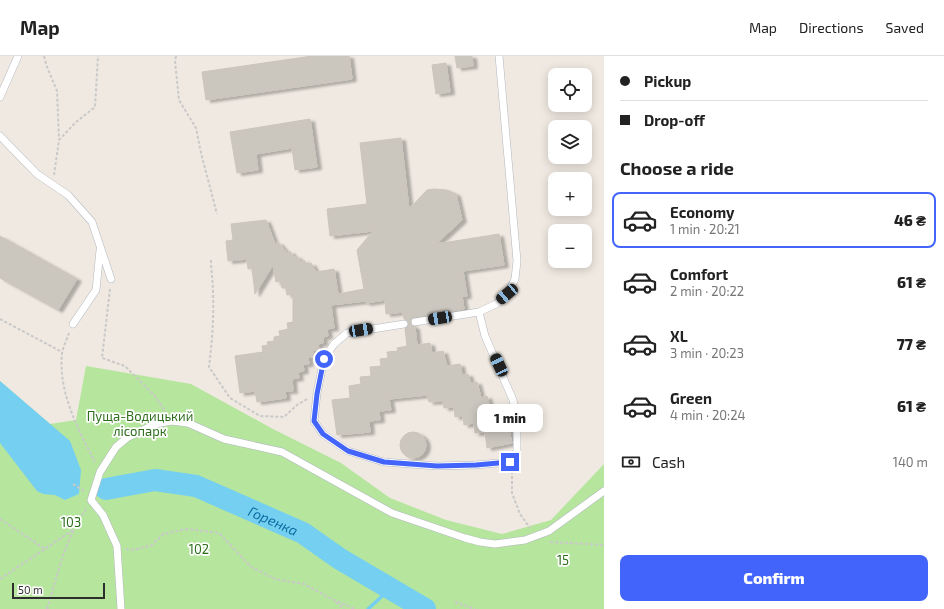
<!DOCTYPE html>
<meta charset="utf-8">
<style>
body{margin:0;font-family:"Exo 2",sans-serif;background:#f6f6f6;color:#222;height:100vh;display:flex;flex-direction:column;font-size:15px;white-space:nowrap}
*{box-sizing:border-box;margin:0}
p{font-size:13px;color:#767676}
.icon{flex:none;width:22px;height:22px;fill:none;stroke:currentColor;stroke-width:2;stroke-linecap:round;stroke-linejoin:round}
.map{position:relative;flex:1;overflow:hidden}
.drawer{display:flex;flex-direction:column;background:#fff;width:340px}
.drawer>*{flex:none}
.top-card{display:grid;align-content:center;height:88px;padding:0 16px;background:#fff}
.controls{position:absolute;left:548px;top:12px;display:grid;gap:8px}
.controls a{display:grid;place-items:center;width:44px;height:44px;border-radius:8px;background:#fff;box-shadow:0 2px 10px #0003;font-size:20px}
.scale{position:absolute;left:12px;bottom:10px;width:93px;box-sizing:border-box;padding-left:4px;border:2px solid #2e2e2e;border-top:0;font-size:11px;line-height:14px;white-space:nowrap;color:#2e2e2e;-webkit-text-stroke:3px #fff;paint-order:stroke}
.end{position:absolute;width:18px;height:18px;margin:-9px;border:5px solid #4264fb;background:#fff;box-shadow:0 0 0 2px #fff}
.from{border-radius:50%}
.bubble{position:absolute;height:28px;border-radius:8px;background:#fff;box-shadow:0 2px 10px #0003;font-size:13px;font-weight:800;line-height:28px;text-align:center}
.car{position:absolute;width:12px;height:24px;margin:-12px -6px;border-radius:5px;box-shadow:0 0 3px 1px #0007;background:linear-gradient(#222 24%,#8ab4d8 0 40%,#222 0 76%,#8ab4d8 0 86%,#222 0)}
.top-card b{display:flex;align-items:center;gap:14px;height:38px;font-size:15px}
.top-card b+b{border-top:1px solid #e0e0e0}
.top-card i{width:10px;height:10px;background:#222}
ul{padding:0;list-style:none}
li{display:flex;align-items:center;gap:12px;height:56px;margin:0 8px 6px;padding:0 8px;border:2px solid transparent;border-radius:8px}
li div{flex:1}
li b{display:block;font-size:15px}
li em{font-style:normal;font-weight:800}
li.on{border-color:#4264fb}
li>.icon{width:36px;height:36px;stroke-width:1.5}
h2{padding:0 16px;font-size:18px;line-height:48px}
.pay{display:flex;align-items:center;gap:10px;height:44px;padding:0 16px;font-size:15px}
.pay p{margin-inline-start:auto}
.button{display:flex;gap:8px;margin-top:auto;padding:8px 16px}
.button a{flex:1;height:46px;border-radius:8px;background:#4264fb;color:#fff;font-size:16px;font-weight:800;line-height:46px;text-align:center}
header{display:flex;align-items:center;gap:24px;box-sizing:border-box;height:56px;padding:0 20px;background:#fff;border-bottom:1px solid #e0e0e0}
header strong{font-size:19px}
nav{display:flex;gap:22px;margin-inline-start:auto;font-size:14px}
main{display:flex;flex:1;min-height:0}
.map>svg:first-child{display:block}
.green{fill:#b6e59e}
.water{fill:#75cff0}
.lines{fill:none;stroke-linecap:round;stroke-linejoin:round}
.stream{stroke:#75cff0;stroke-width:3.5}
.river{stroke:#75cff0;stroke-width:22}
.building{fill:#cbc7bf;stroke:#cbc5ba;filter:url(#shadow)}
.lane-casing{stroke:#b4b7c1;stroke-width:8}
.path{stroke:#c9c9c9;stroke-width:2;stroke-dasharray:3 2;stroke-linecap:butt}
.lane{stroke:#fff;stroke-width:7}
.route{stroke:#4264fb;stroke-width:5}
.labels{text-anchor:middle;dominant-baseline:central;stroke-width:3.5;stroke-linejoin:round;paint-order:stroke}
.park-label{font-size:13px;fill:#2c6e1b;stroke:#fff}
.water-label{font-size:14px;font-style:italic;fill:#0d6fa3;stroke:#fff}
</style>
<header>
<strong>Map</strong>
<nav><a>Map</a><a>Directions</a><a>Saved</a></nav>
</header>
<main>
<div class="map">
<svg width="604" height="553" viewBox="0 0 604 553">
<defs>
<filter id="shadow"><feDropShadow dx="4.5" dy="2.5" stdDeviation="1" flood-color="#0004"/></filter>
</defs>
<rect width="100%" height="100%" fill="#efe9e1"/>
<path class="green" d="M86,310L191,328L273,373L341,407L390,442L446,464L502,478L551,464L604,408V553H0V325L50,368L76,364Z"/>
<path class="water" d="M0,325L70,385L81,414L79,438L65,444L55,439L43,438L37,435L0,387Z"/>
<g class="lines">
<path class="stream" d="M368,553L390,533"/>
<path class="river" id="s1" d="M106,433L155,424L196,430L303,477L340,503L425,553"/>
</g>
<path class="building" d="M312,0H349L352,23L206,44L202,16Z
M455,0H472L473,10L457,12Z
M446,7L450,36L436,38L432,9Z
M310,63L317,111L295,114L292,92L256,98L258,114L237,117L230,76Z
M401,82L409,153L427,134L434,133L447,134L456,138L462,164L436,188L499,178L504,209L463,215L467,240H462L464,253L414,261L412,262L410,266L411,269L415,271L417,289L430,287L432,297L443,295L447,310L460,308L462,319L468,318L471,327L477,326L481,342L487,340L490,352L503,349L512,387L487,392L485,376L475,377L474,367L464,369L463,360L455,361L454,351L444,352L443,345L429,346L427,339L389,343L391,354L379,355L380,364L369,365L370,376L337,379L332,344L350,342L349,330L361,328L360,321L371,320L370,311L381,310L380,303L388,302L387,296L398,295L397,292L407,290L405,273L408,270V265L404,263L403,256L386,258L385,244L366,247L365,245L331,249L334,272L327,273L328,280L323,281V287L318,288L319,294H313L314,301H308L309,308H303L304,315L298,316L299,322L292,323L293,335H285L286,342L257,346L255,335L240,337L235,300L263,296L262,290L268,289L267,286L274,285V281L280,280L279,275L288,273L287,267L293,266V238L287,239L286,232H282L280,225L276,226L273,209L255,238L252,212L248,213L247,203L228,205L226,185L233,184L231,168L266,164L275,188L278,186L287,197L290,195L294,201L297,200L300,206L304,204L307,209L311,207L316,216L334,213L338,238L364,233L357,194L373,175L330,180L327,153L367,148L360,87Z
M0,180L77,223L58,254L0,222Z
M400 389a13 13 0 1 1 26 0a13 13 0 1 1-26 0Z"/>
<g class="lines">
<defs>
<path id="lane" d="M0,41L18,0
M0,80L37,118L68,139L92,166L111,223
M415,266L479,256L496,248L507,239L515,223L517,205L499,0
M73,268L96,234L100,194
M404,268L347,277L334,288L324,303L317,337L314,365L323,378L348,395L384,406L437,410L475,409L510,406L517,395V363L513,344L485,280L479,256
M121,553L117,490L103,459L91,444L100,416L116,391L128,381L156,368L171,365L188,367L224,383L282,396L392,457L465,482L480,486L495,488L525,484L549,475L604,435"/>
</defs>
<use href="#lane" class="lane-casing"/>
<path class="path" d="M44,0L47,11L57,35L59,84
M176,0L175,5L179,44L196,72L201,97L217,158
M54,119L59,84L76,66L95,51L98,0
M211,204C211,215 213,225 213,236C214,261 212,286 209,311L230,342L260,360L284,361L297,349L307,343
M110,233L102,302L125,310L155,340L166,357
M0,263L62,296
M69,277C67,283 63,291 62,297C58,336 78,373 95,406
M512,415V437L520,458L530,472
M73,428L84,435
M0,463L45,493
M550,486L604,489
M126,493L134,494L152,489L163,478L186,473L219,477L251,511L275,523L304,528L334,544L355,553
M0,523L73,474L86,453
M336,546L344,553
M455,546L475,553
M47,553L64,496L73,475"/>
<use href="#lane" class="lane"/>
</g>
<g class="lines">
<path class="route" d="M324,303L317,338L314,365L323,378L348,395L384,406L437,410L476,409L510,406"/>
</g>
<g class="labels">
<g class="park-label">
<text x="140" y="360">Пуща-Водицький<tspan x="140" dy="15">лісопарк</tspan></text>
<text x="71" y="466">103</text>
<text x="199" y="493">102</text>
<text x="563" y="504">15</text>
</g>
<g class="water-label">
<text stroke="none"><textPath href="#s1" startOffset="176">Горенка</textPath></text>
</g>
</g>
</svg>
<div class="controls">
<a><svg class="icon" aria-label="locate" viewBox="0 0 24 24"><circle cx="12" cy="12" r="6"/><path d="M12 2v4M12 18v4M2 12h4M18 12h4"/></svg></a>
<a><svg class="icon" aria-label="layers" viewBox="0 0 24 24"><path d="M12 4l9 5-9 5-9-5zM3 14l9 5 9-5"/></svg></a>
<a>+</a>
<a>−</a>
</div>
<div class="scale">50 m</div>
<i class="end from" style="left:324px;top:303px"></i>
<i class="end" style="left:510px;top:406px"></i>
<div class="bubble" style="left:477px;top:348px;width:66px">1 min</div>
<i class="car" style="left:507px;top:238px;rotate:230deg"></i>
<i class="car" style="left:440px;top:262px;rotate:261deg"></i>
<i class="car" style="left:361px;top:274px;rotate:81deg"></i>
<i class="car" style="left:499px;top:309px;rotate:335deg"></i>
</div>
<section class="drawer">
<div class="top-card">
<b><i class="from"></i>Pickup</b>
<b><i></i>Drop-off</b>
</div>
<h2>Choose a ride</h2>
<ul>
<li class="on"><svg class="icon" aria-label="car" viewBox="0 0 24 24"><path d="M5 17H2v-5l4-1 3-4h7l3 4 3 1v5h-3M9 17h6M6 11h13"/><circle cx="7" cy="17" r="2"/><circle cx="17" cy="17" r="2"/></svg><div><b>Economy</b><p>1 min · 20:21</p></div><em>46 ₴</em></li>
<li><svg class="icon" aria-label="car" viewBox="0 0 24 24"><path d="M5 17H2v-5l4-1 3-4h7l3 4 3 1v5h-3M9 17h6M6 11h13"/><circle cx="7" cy="17" r="2"/><circle cx="17" cy="17" r="2"/></svg><div><b>Comfort</b><p>2 min · 20:22</p></div><em>61 ₴</em></li>
<li><svg class="icon" aria-label="car" viewBox="0 0 24 24"><path d="M5 17H2v-5l4-1 3-4h7l3 4 3 1v5h-3M9 17h6M6 11h13"/><circle cx="7" cy="17" r="2"/><circle cx="17" cy="17" r="2"/></svg><div><b>XL</b><p>3 min · 20:23</p></div><em>77 ₴</em></li>
<li><svg class="icon" aria-label="car" viewBox="0 0 24 24"><path d="M5 17H2v-5l4-1 3-4h7l3 4 3 1v5h-3M9 17h6M6 11h13"/><circle cx="7" cy="17" r="2"/><circle cx="17" cy="17" r="2"/></svg><div><b>Green</b><p>4 min · 20:24</p></div><em>61 ₴</em></li>
</ul>
<div class="pay"><svg class="icon" aria-label="cash" viewBox="0 0 24 24"><path d="M3 7h18v10H3z"/><circle cx="12" cy="12" r="2"/></svg>Cash<p>140 m</p></div>
<div class="button"><a>Confirm</a></div>
</section>
</main>
